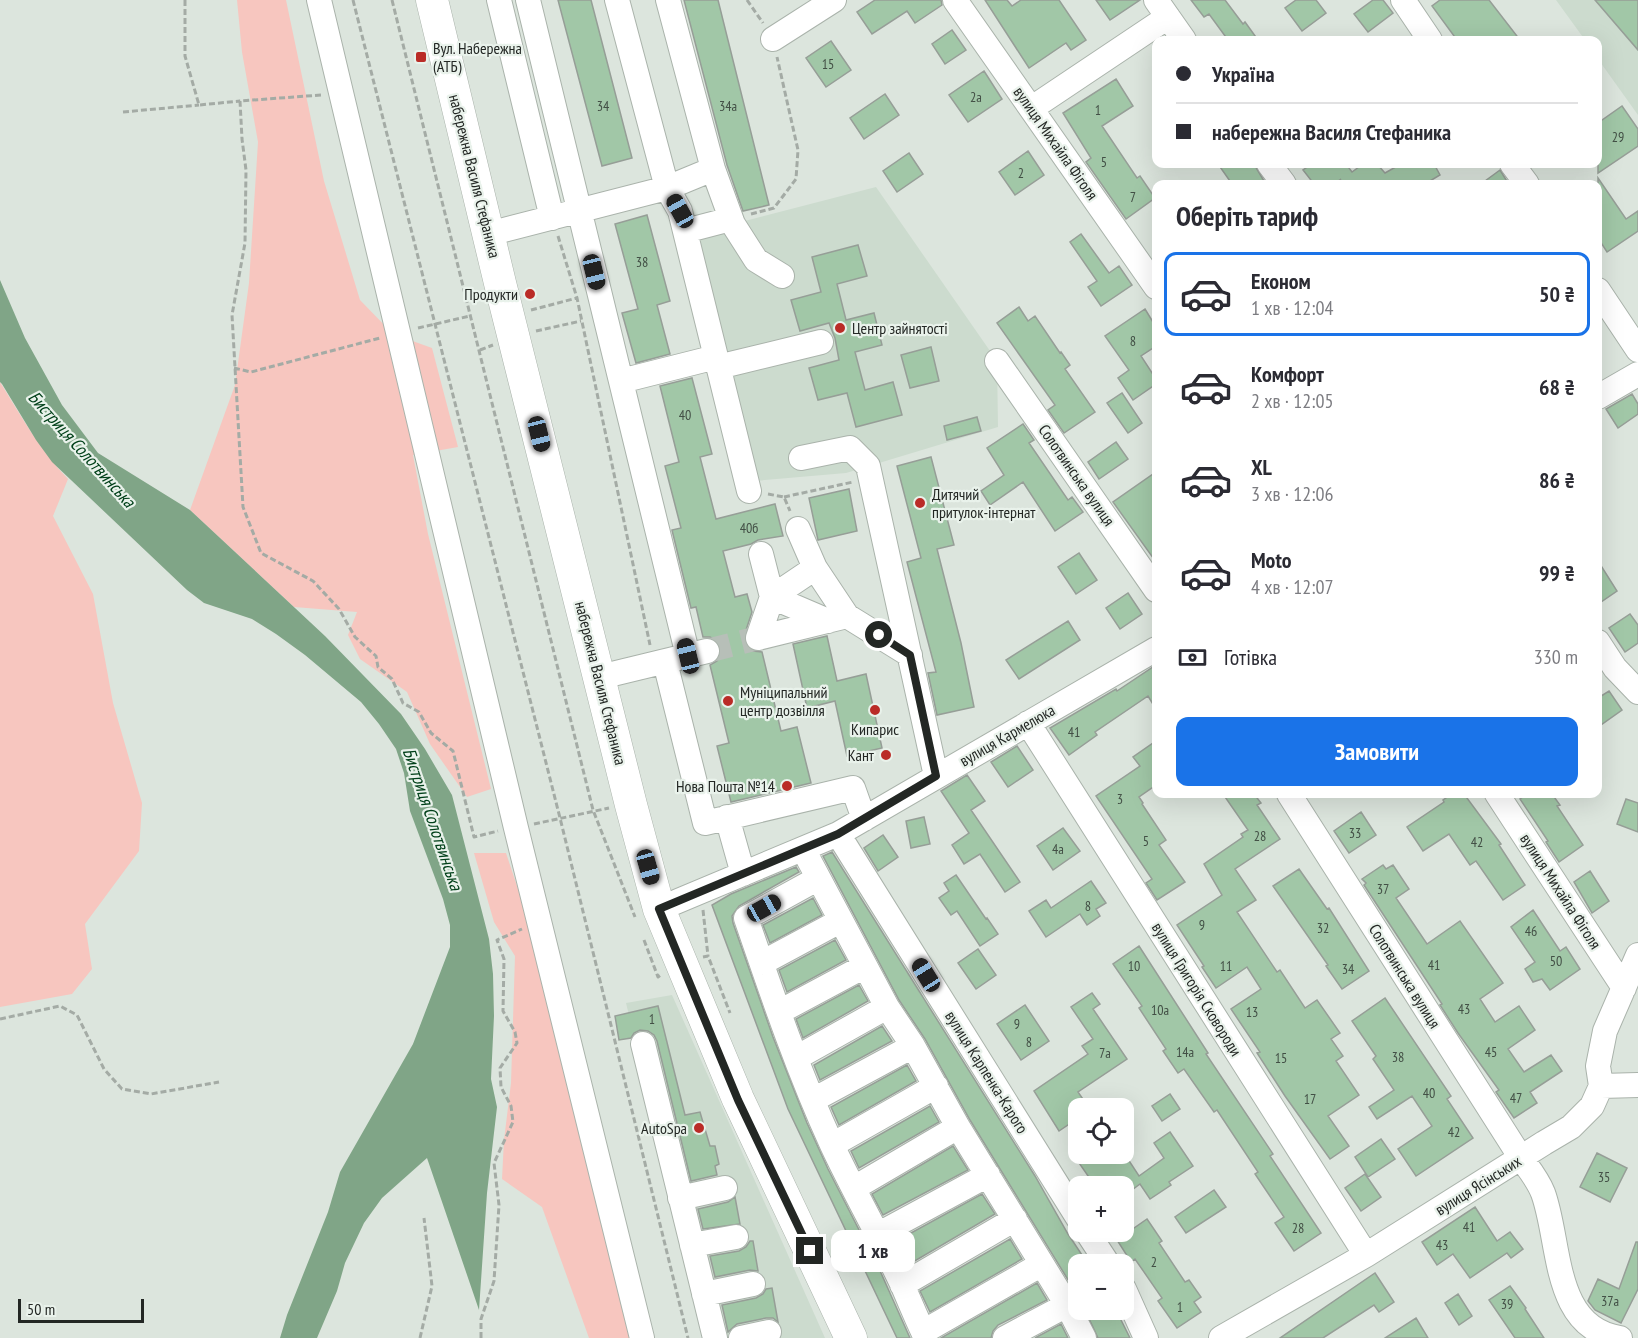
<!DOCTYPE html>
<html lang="uk">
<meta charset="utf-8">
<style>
body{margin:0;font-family:"PT Sans Narrow",sans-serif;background:#f2f2f3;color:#2b2b33;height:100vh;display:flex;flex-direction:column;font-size:22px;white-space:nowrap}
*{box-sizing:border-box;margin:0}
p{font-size:20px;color:#7c7c81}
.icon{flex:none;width:33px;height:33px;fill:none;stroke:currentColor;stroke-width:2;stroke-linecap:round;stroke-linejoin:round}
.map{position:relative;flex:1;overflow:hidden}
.side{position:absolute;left:1152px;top:180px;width:450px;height:618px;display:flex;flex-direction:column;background:#fff;border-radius:12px;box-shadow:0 6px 24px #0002}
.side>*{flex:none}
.top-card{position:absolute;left:1152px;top:36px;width:450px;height:132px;border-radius:12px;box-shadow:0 6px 24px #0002;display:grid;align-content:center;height:132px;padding:0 24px;background:#fff}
.tools{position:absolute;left:1068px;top:1098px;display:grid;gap:12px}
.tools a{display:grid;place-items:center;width:66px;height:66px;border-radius:12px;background:#fff;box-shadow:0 6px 24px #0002;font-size:30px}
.scale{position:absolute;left:18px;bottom:15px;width:126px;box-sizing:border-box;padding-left:6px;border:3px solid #232724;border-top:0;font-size:16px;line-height:21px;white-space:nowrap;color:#232724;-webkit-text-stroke:4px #e9f2eb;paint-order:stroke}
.end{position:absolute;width:27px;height:27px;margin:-14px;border:8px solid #232724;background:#fff;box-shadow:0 0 0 3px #fff}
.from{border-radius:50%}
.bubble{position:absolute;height:42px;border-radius:12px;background:#fff;box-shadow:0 6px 24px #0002;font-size:20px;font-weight:700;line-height:42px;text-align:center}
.car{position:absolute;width:18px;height:36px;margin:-18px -9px;border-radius:8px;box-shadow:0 0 4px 2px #0007;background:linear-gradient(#222 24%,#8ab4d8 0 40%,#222 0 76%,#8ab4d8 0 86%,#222 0)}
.top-card b{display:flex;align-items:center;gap:21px;height:57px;font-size:22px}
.top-card b+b{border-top:2px solid #e1e1e2}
.top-card i{width:15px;height:15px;background:#2b2b33}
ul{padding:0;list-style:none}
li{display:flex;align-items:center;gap:18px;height:84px;margin:0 12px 9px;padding:0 12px;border:3px solid transparent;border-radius:12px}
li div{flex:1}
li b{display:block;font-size:22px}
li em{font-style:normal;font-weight:700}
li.current{border-color:#1a73e8}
li>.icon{width:54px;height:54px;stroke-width:1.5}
h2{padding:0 24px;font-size:27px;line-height:72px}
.pay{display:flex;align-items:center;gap:15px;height:66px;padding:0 24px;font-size:22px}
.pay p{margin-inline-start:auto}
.action{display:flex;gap:12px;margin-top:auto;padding:12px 24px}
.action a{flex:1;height:69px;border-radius:12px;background:#1a73e8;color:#fff;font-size:24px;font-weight:700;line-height:69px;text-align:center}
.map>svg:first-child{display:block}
.built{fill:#ccdbce}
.green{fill:#f7c6bf}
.water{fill:#80a587}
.building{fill:#a1c7a7;stroke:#969e97;stroke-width:1.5}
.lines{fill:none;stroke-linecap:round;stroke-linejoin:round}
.minor-tunnel{stroke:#b7bfb8;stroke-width:24;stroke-dasharray:24 12;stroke-linecap:butt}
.minor-casing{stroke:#aab3ab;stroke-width:26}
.major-casing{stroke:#aab3ab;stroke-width:33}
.path{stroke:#a4aba5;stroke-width:3;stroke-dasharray:6 3;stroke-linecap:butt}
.minor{stroke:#fff;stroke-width:24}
.major{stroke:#fff;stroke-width:32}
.route{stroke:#232724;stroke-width:8}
.poi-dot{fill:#ba2c27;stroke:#e9f2eb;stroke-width:2}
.labels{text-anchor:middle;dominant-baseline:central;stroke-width:4.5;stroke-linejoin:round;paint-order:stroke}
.number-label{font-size:14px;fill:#424f45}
.poi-label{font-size:16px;fill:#232724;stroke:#e9f2eb;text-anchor:start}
.street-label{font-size:16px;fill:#232724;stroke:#e9f2eb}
.water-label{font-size:18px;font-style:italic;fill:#004019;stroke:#e9f2eb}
</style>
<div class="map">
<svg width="1638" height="1338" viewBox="0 0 1638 1338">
<rect width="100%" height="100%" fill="#dce5dd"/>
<path class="built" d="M1556,0H1638V115L1598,59V40H1585Z
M876,187L997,361L998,427L846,473L754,481L695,234Z
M672,995L825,1338H708L626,1003Z"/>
<path class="green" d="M237,0H286L324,181L360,300L393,334L432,348L458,447L413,455L428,534L491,789L467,797L430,744L407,692L360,659L348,635L357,612L294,607L190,510L235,385L249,283L258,142L242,52Z
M0,382C21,416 40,450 68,479L53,516L93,594L113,703L142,803L139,851L85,924L92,969L72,994L0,1007Z
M474,853H506L525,910L632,1338H589L542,1207L502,1179L504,1140L511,1083L515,956L494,922Z"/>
<path class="water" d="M0,280L25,338L62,405L98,453L190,510L325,636L401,714L425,749L452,795L489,939L493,974L494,1016L491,1079L497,1107L487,1193L479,1310L427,1158L382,1198L364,1223L345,1263L337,1291L317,1338H280L287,1315L328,1212L340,1172L413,1044L450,947V925L443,899L410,811L404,773L396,749L379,724L361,702L305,655L276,634L252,619L204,603L187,590L52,462L36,440L2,384L0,382Z"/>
<path class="building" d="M558,0H591L632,158L602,166Z
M684,0H718L769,205L743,211L727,165Z
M875,0H941L942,5L915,23L907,11L872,34L857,12Z
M985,0H1007L1012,6L1021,0H1059L1086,40L1071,50L1066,43L1029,68Z
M1096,0H1140L1110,20Z
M1191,0H1225L1243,24L1245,22L1258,40H1228L1209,14L1204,17Z
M1296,0H1316L1326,13L1302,31L1285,8Z
M1373,0H1383L1393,13L1368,32L1354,14Z
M1440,0H1489L1520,40H1457L1432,6Z
M1595,0H1638V50Z
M952,30L966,50L945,64L932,44Z
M831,41L851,70L826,87L806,58Z
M984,71L1002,99L968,122L949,95Z
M1116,79L1133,106L1102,126L1137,178L1140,176L1155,198L1126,219L1086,162L1091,158L1063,113Z
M885,94L899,115L864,139L850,118Z
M1622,106L1638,129V146L1598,173V123Z
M1028,151L1044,175L1015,195L999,172Z
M909,153L923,174L897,192L883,171Z
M1218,164H1254L1264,181L1258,184H1232Z
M1312,164H1346L1352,172L1363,164H1377L1385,173L1401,164H1434L1440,175L1425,184H1335L1341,179L1334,184H1314L1303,170Z
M1500,170L1508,183L1506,184H1481Z
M1598,178L1626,219L1638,211V231L1607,252L1598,238Z
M647,215L670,301L657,305L670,354L636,363L622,313L638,309L615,224Z
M1081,234L1109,273L1119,266L1132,285L1101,306L1088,287L1097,281L1070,242Z
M858,245L867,276L837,284L846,320L874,313L882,345L855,352L865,390L893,382L902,415L856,427L847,393L818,400L809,368L839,360L835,338L829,323L800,331L791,300L821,292L812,257Z
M1019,307L1028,321L1035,316L1060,353L1061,352L1070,365L1065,369L1095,412L1064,433L1048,410L1055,405L997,323Z
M1145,309L1156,327V346L1141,356L1156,379V384L1133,400L1118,378L1129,370L1105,336Z
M931,347L939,381L910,388L901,355Z
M692,378L712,454L700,457L716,519L775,504L783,536L758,540L751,544L723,551L735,597L747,594L752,612L745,633L744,642L753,651L762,652L781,731L797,727L811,783L731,802L717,746L729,743L710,665L717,661L721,654V648L717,641L710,637H703L696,607L691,608L672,530L681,528L665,466L679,462L660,386Z
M1122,393L1142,423L1128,433L1107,403Z
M1632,394L1638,404V414L1618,428L1606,409Z
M977,417L981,431L947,440L944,426Z
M1023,424L1034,440L1029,443L1068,500L1072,497L1083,512L1055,531L1023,482L990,505L981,491L1004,475L987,448Z
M1116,442L1128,459L1099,479L1088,462Z
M931,457L954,545L937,549L961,643L974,707L937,715L928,673L936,672L907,562L921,558L897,466Z
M1156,472V562L1113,502Z
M849,489L857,531L818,540L809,498Z
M1079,553L1097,580L1076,594L1058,567Z
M1598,561L1617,591L1598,604Z
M1128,593L1142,614L1120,629L1106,608Z
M1630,614L1638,625V643L1625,652L1609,628Z
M1068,621L1080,640L1019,679L1006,660Z
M827,636L837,681L866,674L882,748L847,756L835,701L807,708L793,644Z
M1156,665V709L1148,696L1095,732L1097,735L1069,755L1050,728L1116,689L1117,691Z
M1609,691L1622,710L1598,727V698Z
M1156,741V785L1139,797L1143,803L1142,804L1166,840L1159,845L1185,882L1157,900L1146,883L1152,879L1096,796L1140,766L1133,757Z
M1017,746L1033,770L1008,787L991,762Z
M967,775L985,801L971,810L1020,882L1005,892L980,854L964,864L952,845L969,833L941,791Z
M1223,794H1254L1261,803L1257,805L1280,839L1235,869L1256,900L1237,912L1277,972L1280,970L1305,1008L1317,1000L1340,1033L1331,1039L1343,1056L1336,1061L1359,1095L1328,1116L1349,1146L1330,1159L1285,1096L1257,1053L1260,1052L1231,1009L1261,989L1247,967L1216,988L1202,967L1204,966L1177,925L1222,895L1204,864L1243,837L1241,834L1248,830Z
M1452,794H1464L1501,844L1499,845L1525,885L1503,900L1476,861L1470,865L1449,834L1423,851L1407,827L1444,802L1443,800Z
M1527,794H1552L1560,805L1557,806L1583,845L1559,862L1546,842L1548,841L1520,799Z
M1626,799L1638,803V832L1617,824Z
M1361,812L1376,835L1349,853L1334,831Z
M924,817L930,844L911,848L906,821Z
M1063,828L1080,851L1053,870L1037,846Z
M883,835L898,857L878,871L864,848Z
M832,852L1035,1176L1068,1234L1088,1264H1078V1296L970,1120L925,1039L899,1000L823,856Z
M1383,865L1386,869L1393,865L1409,889L1396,898L1427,944L1460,921L1503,983L1480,999L1495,1022L1519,1006L1535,1030L1508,1049L1524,1072L1551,1055L1562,1071L1530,1092L1537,1103L1514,1118L1496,1092L1499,1090L1458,1033L1440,1005L1442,1004L1364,885L1366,883L1362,879Z
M796,867L799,872L739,906L732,916L733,923L773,1037L807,1123L828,1169L881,1273L910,1338H897L788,1109L712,905L731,894Z
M1299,869L1327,909L1329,908L1369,971L1342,989L1326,966L1328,965L1273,886Z
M1590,871L1609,901L1592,913L1574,882Z
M956,875L986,919L987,918L998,934L980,946L957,911L951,915L939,898L949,891L944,883Z
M1091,881L1106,903L1096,909L1100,916L1087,925L1080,914L1046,937L1029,911L1046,900L1051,908Z
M813,898L822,915L770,943L763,925Z
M1533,910L1560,951L1566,947L1580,969L1550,990L1542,979L1533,982L1525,969L1535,962L1511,927Z
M835,940L846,960L787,992L779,970Z
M1139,946L1208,1053L1206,1054L1273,1154L1270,1156L1321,1233L1294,1251L1275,1223L1284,1217L1255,1174L1258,1172L1217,1110L1214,1112L1184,1069L1178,1073L1163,1051L1166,1049L1139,1008L1142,1006L1113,964Z
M978,949L996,975L976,989L958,963Z
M859,985L868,1001L803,1038L796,1019Z
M1092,993L1100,1004L1093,1009L1127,1059L1078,1092L1089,1108H1078V1118L1059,1131L1034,1091L1088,1054L1082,1046L1093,1039L1071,1007Z
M1385,998L1451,1096L1447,1099L1473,1138L1416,1176L1398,1149L1432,1126L1412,1096L1377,1119L1369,1107L1394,1090L1373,1059L1376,1056L1352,1021Z
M1025,1005L1049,1041L1021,1060L997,1024Z
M658,1006L685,1115L700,1112L710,1146H715L719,1164L715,1166L717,1175L691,1181L657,1041L654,1035L648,1031L640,1030L634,1033L631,1038L619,1040L615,1016Z
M882,1026L892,1041L820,1080L814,1065Z
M907,1065L916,1081L839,1125L831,1107Z
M1170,1094L1180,1109L1162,1121L1152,1106Z
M930,1106L939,1122L859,1168L851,1151Z
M1170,1132L1193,1166L1169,1182L1171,1185L1150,1199L1140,1184L1124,1196V1186H1095L1077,1160L1086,1154H1120L1124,1159V1153L1139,1176L1164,1158L1154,1143Z
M1381,1139L1395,1159L1368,1177L1355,1157Z
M953,1146L968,1170L883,1215L872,1194Z
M1597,1153L1627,1168L1610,1202L1580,1187Z
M1365,1174L1381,1197L1361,1211L1345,1188Z
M1214,1190L1226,1207L1186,1233L1175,1217Z
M982,1194L995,1214L913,1262L900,1239Z
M735,1197L740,1224L703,1229L698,1209L728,1202Z
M1475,1207L1497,1241L1510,1232L1523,1249L1511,1258L1507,1253L1470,1278L1453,1254L1437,1265L1422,1242Z
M1147,1219L1162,1241L1159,1243L1185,1282L1189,1280L1201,1297L1194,1302L1201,1312L1177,1328L1158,1301L1162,1298L1135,1259L1131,1262L1117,1240Z
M1010,1239L1022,1259L930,1312L920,1291Z
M750,1241H753L758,1271L750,1270L715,1277L710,1256L739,1251L746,1247Z
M1636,1242H1638V1289L1621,1323L1595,1310L1588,1301L1598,1279L1619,1289Z
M1375,1273L1394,1302L1379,1312L1374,1305L1323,1338H1280Z
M1037,1283L1047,1300L998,1325L993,1331L991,1338H941Z
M1510,1286L1526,1308L1525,1309L1544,1338H1515L1489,1300Z
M772,1288L778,1322L773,1318H766L737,1324L728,1332L722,1305L756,1298L763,1294L766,1289Z
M1458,1294L1472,1316L1459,1325L1445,1303Z
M1085,1310H1116L1130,1338H1098Z
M1416,1318L1428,1338H1385Z
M1061,1324L1068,1338H1035Z"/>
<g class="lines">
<path class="minor-tunnel" d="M707,651L758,638"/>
<defs>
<path id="minor" d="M319,0L516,828L642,1338
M499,0L552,218
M528,0L688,656
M617,0L667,188L680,211L749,491
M668,0L713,169L733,224L756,260L782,276
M955,0L1156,287
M1156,0L1184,40
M1403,0L1430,40
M773,39L834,0
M1032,108L1168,17
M1269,164L1284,184
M1512,164L1527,184
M685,231L731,219
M488,234L667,188L713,169
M1598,290L1638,350
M997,361L1156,590
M718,367L821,342
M621,381L716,357
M1598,397L1638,374
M801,458L850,448L868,466L936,776
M798,529L815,568L847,616
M761,554L772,597L828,621
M758,638L847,616L910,655
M758,638L772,597L815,568
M1598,642L1615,668L1638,692
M665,662L705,823L853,788L864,819
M600,677L707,651
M1028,723L1366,1255
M1289,794L1521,1158C1529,1169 1538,1180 1543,1193C1561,1242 1552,1328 1620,1338
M1497,794L1624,988
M727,817L743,874
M838,834L1078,1218
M803,849L887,1007L913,1046L958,1127L1067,1305L1084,1338
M817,879L746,918C772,994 798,1071 832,1145C854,1192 880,1237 902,1284C910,1302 917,1320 926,1338
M659,909L838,834L1156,649
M762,963L840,921
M779,1012L865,966
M643,1044L715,1338
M796,1058L887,1007
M1601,1086L1638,1085
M813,1100L913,1046
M832,1145L936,1086
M854,1188L958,1127
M680,1198L725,1188
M1087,1232L1108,1264
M877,1235L988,1175
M692,1245L736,1237
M902,1285L1015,1219
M1124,1289L1146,1338
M704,1294L753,1284
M923,1332L1042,1264
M741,1338L769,1332
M1005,1338L1067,1305
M1221,1338L1366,1255L1544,1143L1571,1127L1592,1106L1601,1086L1598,1066L1605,1031L1638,955"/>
<path id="major" d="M432,0L500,283L631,805L659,909L738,1099L851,1338"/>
</defs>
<use href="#minor" class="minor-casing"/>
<use href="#major" class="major-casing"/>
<path class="path" d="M185,0V56L199,105L240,101
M353,0L560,818L688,1338
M392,0L593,810L635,917
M747,0L763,23
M321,95L240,101L242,139L246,170L245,243L232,315L243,507L261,553L313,581L339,609L355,637L376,656L378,667L392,679L403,703L419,712L431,733L453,751L474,837L498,831
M123,112L199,105
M751,214L774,208L796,179L798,150L777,57
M558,236L577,298L650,645
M531,310L577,298
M418,328L470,316
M536,331L581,321
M480,350L493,345
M234,368L251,372L380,338
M768,494L784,497L790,511
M784,497L853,482
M534,824L609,808
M703,910L708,956
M644,940L658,977L662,974
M703,957L708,956L730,1013
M0,1019L60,1006L77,1015L104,1069L122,1089L151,1094L219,1082
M420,1338L432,1286L424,1218
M481,1338V1319L494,1281L499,1205L494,1163L513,1122L511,1106L501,1087L500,1068L517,1043L515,1032L503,1011L504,959L497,940L522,929"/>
<use href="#minor" class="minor"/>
<use href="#major" class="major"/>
</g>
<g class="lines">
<path class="route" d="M810,1251L738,1100L659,909L838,834L936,776L910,655L879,635"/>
</g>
<g class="poi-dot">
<rect x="415" y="51" width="12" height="12" rx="3"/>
<circle cx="530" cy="294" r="6"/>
<circle cx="840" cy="328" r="6"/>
<circle cx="920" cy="503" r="6"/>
<circle cx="728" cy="701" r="6"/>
<circle cx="875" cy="710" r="6"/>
<circle cx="886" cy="755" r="6"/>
<circle cx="787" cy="786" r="6"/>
<circle cx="699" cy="1128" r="6"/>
</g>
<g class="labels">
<g class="number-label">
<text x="828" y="64">15</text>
<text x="976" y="97">2а</text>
<text x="603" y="106">34</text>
<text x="728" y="106">34а</text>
<text x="1098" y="110">1</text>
<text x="1618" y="137">29</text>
<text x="1104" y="162">5</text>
<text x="1021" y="173">2</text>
<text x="1133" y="197">7</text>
<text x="642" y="262">38</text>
<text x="1133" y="341">8</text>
<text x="685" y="415">40</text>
<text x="749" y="528">40б</text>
<text x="1074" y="732">41</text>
<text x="1120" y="799">3</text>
<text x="1355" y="833">33</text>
<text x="1260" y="836">28</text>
<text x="1146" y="841">5</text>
<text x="1477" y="842">42</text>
<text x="1058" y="849">4а</text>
<text x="1383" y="889">37</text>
<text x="1088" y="906">8</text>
<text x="1202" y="925">9</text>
<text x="1323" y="928">32</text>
<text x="1531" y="931">46</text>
<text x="1556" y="961">50</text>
<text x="1434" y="965">41</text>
<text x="1134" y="966">10</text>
<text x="1226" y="966">11</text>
<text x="1348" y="969">34</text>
<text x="1464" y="1009">43</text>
<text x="1160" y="1010">10а</text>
<text x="1252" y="1012">13</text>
<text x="652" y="1019">1</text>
<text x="1017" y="1024">9</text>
<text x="1029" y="1042">8</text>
<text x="1185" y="1052">14а</text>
<text x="1491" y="1052">45</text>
<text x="1105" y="1053">7а</text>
<text x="1398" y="1057">38</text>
<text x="1281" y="1058">15</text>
<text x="1429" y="1093">40</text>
<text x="1516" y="1098">47</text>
<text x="1310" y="1099">17</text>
<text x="1454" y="1132">42</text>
<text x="1604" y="1177">35</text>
<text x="1469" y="1227">41</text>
<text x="1298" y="1228">28</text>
<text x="1442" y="1245">43</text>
<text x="1154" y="1262">2</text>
<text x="1610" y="1301">37а</text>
<text x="1507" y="1304">39</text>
<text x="1180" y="1307">1</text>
</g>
<g class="poi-label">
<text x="433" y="48">Вул. Набережна<tspan x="433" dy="18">(АТБ)</tspan></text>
<text x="518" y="294" text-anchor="end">Продукти</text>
<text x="852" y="328">Центр зайнятості</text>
<text x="932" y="494">Дитячий<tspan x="932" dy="18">притулок-інтернат</tspan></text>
<text x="740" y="692">Муніципальний<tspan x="740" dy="18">центр дозвілля</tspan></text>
<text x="875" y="729" text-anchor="middle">Кипарис</text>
<text x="874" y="755" text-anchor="end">Кант</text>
<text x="775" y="786" text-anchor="end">Нова Пошта №14</text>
<text x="687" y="1128" text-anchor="end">AutoSpa</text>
</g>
<g class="street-label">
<text transform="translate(1056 143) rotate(55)">вулиця Михайла Фіголя</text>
<text transform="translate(475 176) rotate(76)">набережна Василя Стефаника</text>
<text transform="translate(1077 475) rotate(55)">Солотвинська вулиця</text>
<text transform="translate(601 683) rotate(76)">набережна Василя Стефаника</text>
<text transform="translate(1007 735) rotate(-30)">вулиця Кармелюка</text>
<text transform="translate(1561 891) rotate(57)">вулиця Михайла Фіголя</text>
<text transform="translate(1405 976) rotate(58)">Солотвинська вулиця</text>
<text transform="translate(1197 989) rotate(58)">вулиця Григорія Сковороди</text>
<text transform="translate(987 1072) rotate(58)">вулиця Карпенка-Карого</text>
<text transform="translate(1478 1185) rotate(-32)">вулиця Ясінських</text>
</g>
<g class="water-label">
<text transform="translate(82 449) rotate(48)">Бистриця Солотвинська</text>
<text transform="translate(433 819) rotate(71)">Бистриця Солотвинська</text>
</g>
</g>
</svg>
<div class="tools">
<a><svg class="icon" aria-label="locate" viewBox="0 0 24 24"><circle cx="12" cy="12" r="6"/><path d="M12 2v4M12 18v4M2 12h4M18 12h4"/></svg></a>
<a>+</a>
<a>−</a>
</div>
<div class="scale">50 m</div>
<i class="end from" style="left:879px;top:635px"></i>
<i class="end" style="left:810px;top:1251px"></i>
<div class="bubble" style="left:831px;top:1230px;width:84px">1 хв</div>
<i class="car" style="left:680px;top:211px;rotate:331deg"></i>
<i class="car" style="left:594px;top:272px;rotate:166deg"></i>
<i class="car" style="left:539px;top:434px;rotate:166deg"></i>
<i class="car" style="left:688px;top:656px;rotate:346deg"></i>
<i class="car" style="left:648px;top:867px;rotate:164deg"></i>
<i class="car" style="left:764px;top:908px;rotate:61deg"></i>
<i class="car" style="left:926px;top:975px;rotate:328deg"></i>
<div class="top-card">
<b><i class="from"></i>Україна</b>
<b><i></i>набережна Василя Стефаника</b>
</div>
<section class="side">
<h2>Оберіть тариф</h2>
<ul>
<li class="current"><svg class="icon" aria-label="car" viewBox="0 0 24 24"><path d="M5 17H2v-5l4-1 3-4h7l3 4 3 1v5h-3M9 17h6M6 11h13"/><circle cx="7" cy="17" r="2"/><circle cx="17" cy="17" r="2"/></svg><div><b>Економ</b><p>1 хв · 12:04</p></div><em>50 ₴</em></li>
<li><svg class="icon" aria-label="car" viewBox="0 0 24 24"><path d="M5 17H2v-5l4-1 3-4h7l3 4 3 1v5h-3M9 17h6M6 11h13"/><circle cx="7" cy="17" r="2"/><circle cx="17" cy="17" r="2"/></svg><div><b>Комфорт</b><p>2 хв · 12:05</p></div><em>68 ₴</em></li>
<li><svg class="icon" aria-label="car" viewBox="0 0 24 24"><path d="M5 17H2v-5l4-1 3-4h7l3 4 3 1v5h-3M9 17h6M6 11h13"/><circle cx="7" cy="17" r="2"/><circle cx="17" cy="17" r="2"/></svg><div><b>XL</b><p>3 хв · 12:06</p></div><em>86 ₴</em></li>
<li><svg class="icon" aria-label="car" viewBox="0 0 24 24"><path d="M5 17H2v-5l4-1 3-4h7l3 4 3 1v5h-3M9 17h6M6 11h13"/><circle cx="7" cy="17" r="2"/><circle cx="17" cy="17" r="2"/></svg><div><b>Moto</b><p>4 хв · 12:07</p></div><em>99 ₴</em></li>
</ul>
<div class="pay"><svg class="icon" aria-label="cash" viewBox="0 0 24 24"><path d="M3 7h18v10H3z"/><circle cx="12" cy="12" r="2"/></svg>Готівка<p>330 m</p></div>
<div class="action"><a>Замовити</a></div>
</section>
</div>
